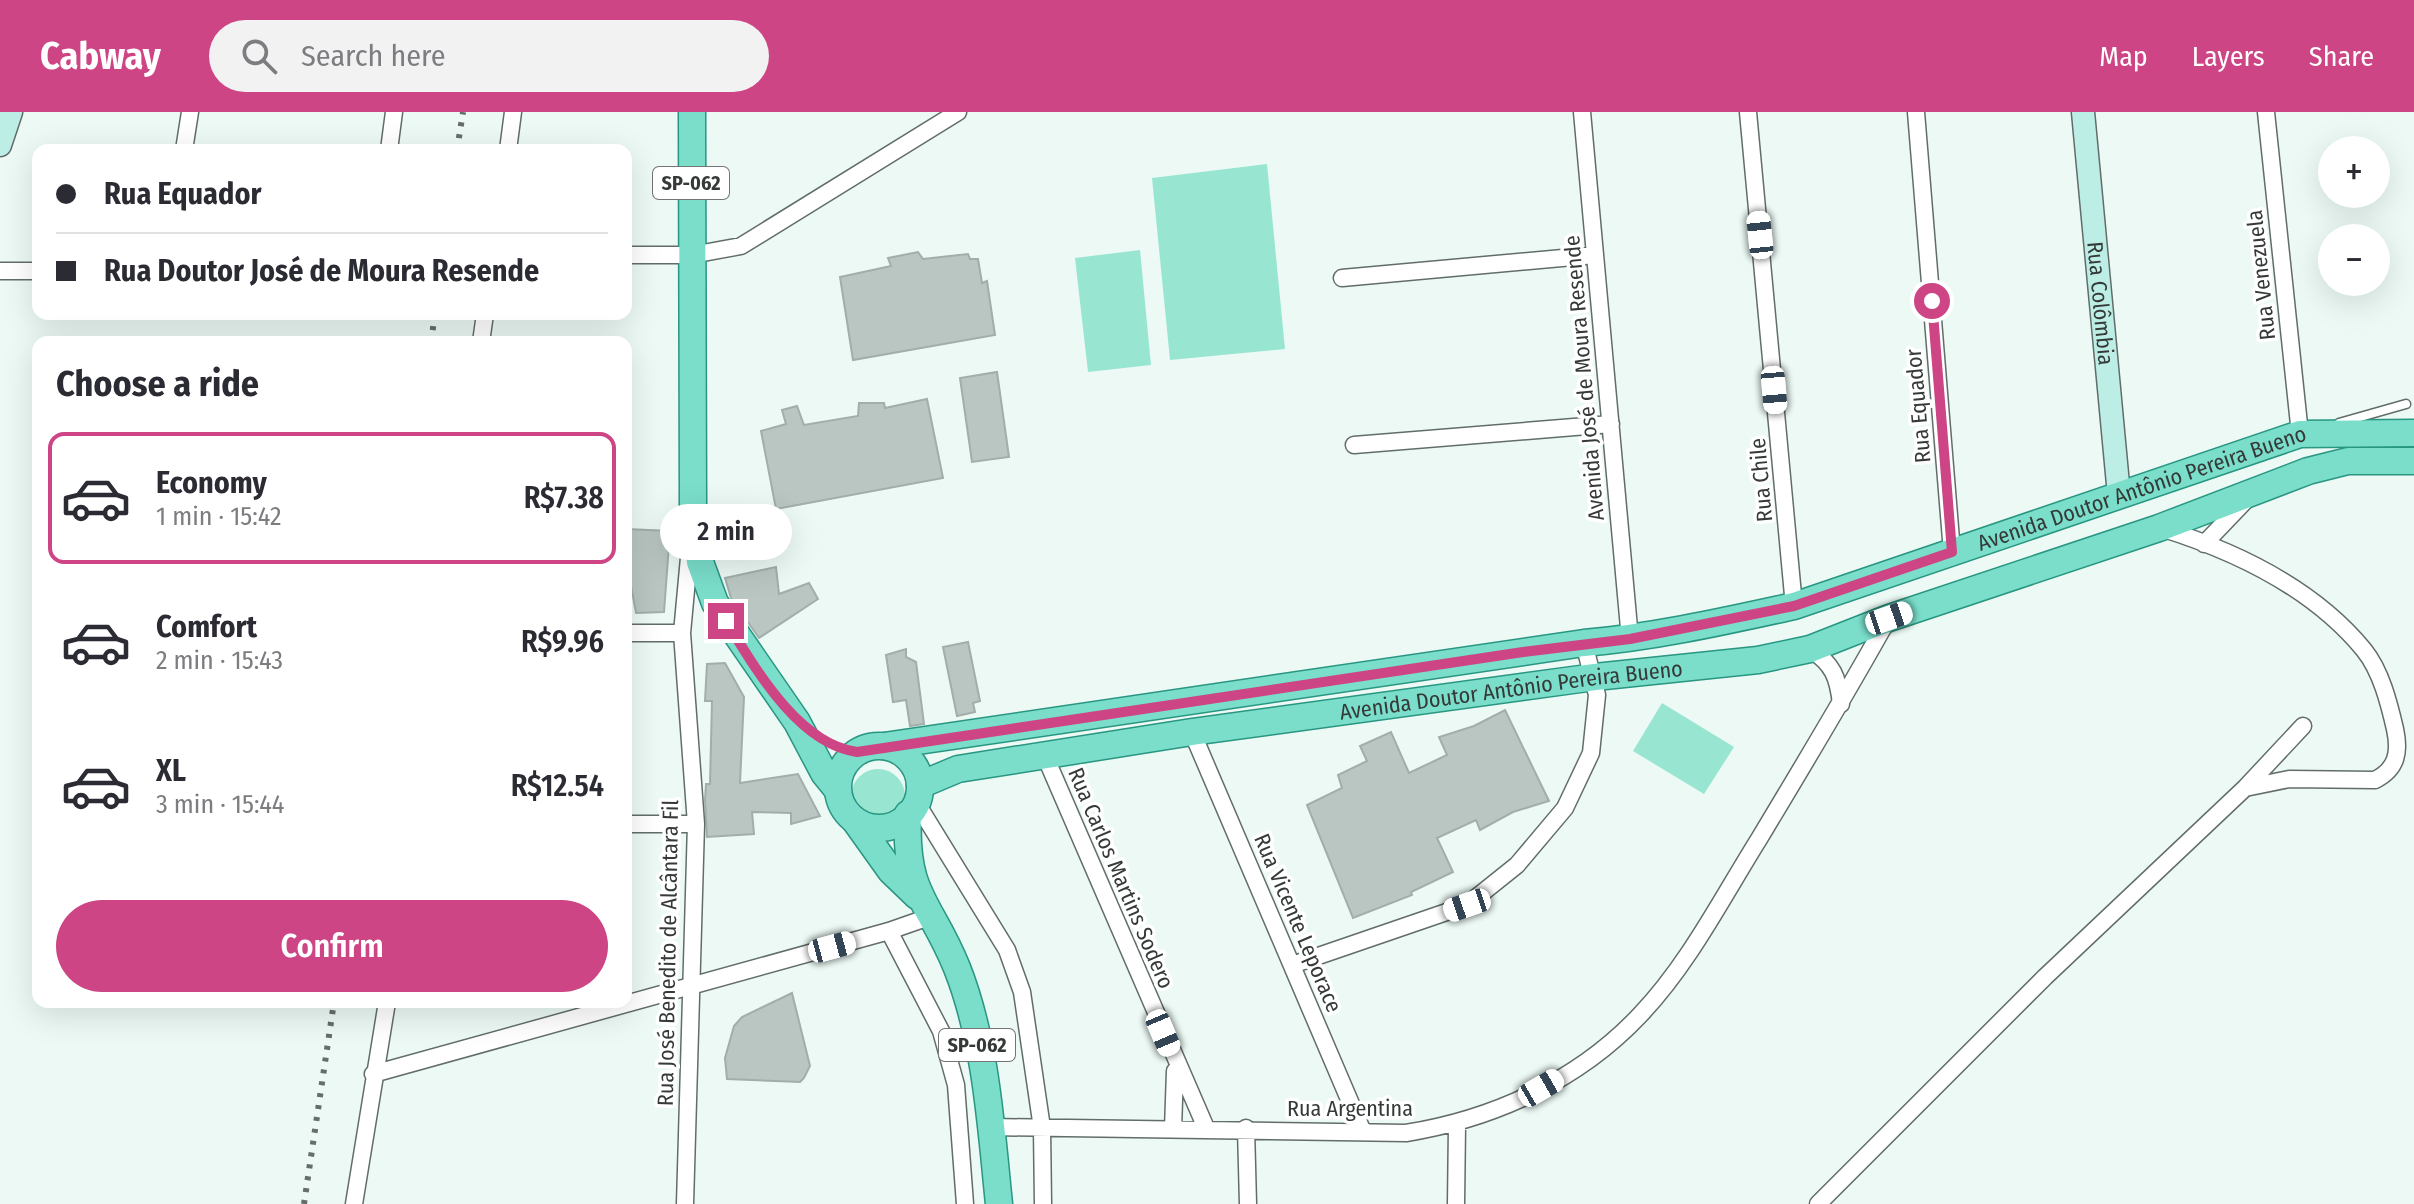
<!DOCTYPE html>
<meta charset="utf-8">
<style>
body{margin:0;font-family:"Fira Sans Condensed",sans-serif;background:#f2f2f3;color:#2b2b33;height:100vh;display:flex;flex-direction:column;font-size:30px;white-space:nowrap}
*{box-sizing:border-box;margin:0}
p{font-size:26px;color:#7c7c81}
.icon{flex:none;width:44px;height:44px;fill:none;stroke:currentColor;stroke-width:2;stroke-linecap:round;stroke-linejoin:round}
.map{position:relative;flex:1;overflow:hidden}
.drawer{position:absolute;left:32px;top:224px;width:600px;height:672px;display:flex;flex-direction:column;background:#fff;border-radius:16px;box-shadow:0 8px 32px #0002}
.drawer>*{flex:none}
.top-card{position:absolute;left:32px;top:32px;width:600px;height:176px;border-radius:16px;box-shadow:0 8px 32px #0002;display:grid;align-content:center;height:176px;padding:0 24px;background:#fff}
.fabs{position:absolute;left:2318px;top:24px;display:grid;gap:16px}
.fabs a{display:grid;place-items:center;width:72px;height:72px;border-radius:50%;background:#fff;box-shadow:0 8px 32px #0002;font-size:40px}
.end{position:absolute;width:36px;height:36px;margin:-18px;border:10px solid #cd4584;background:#fff;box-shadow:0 0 0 4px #fff}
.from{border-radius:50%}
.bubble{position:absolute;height:56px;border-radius:28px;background:#fff;box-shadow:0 8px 32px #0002;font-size:26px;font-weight:600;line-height:56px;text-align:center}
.car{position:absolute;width:24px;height:48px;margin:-24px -12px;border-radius:10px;box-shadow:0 0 6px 2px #0007;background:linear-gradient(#fff 24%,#345 0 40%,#fff 0 76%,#345 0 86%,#fff 0)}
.top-card b{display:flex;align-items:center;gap:28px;height:76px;font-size:30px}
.top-card b+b{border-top:2px solid #e1e1e2}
.top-card i{width:20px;height:20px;background:#2b2b33}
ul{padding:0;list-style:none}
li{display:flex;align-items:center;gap:24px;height:132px;margin:0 16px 12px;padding:0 8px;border:4px solid transparent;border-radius:16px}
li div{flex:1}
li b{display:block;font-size:30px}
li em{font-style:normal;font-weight:600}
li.current{border-color:#cd4584}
li>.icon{width:72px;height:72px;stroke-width:1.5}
h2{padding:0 24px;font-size:36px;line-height:96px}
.action{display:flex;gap:16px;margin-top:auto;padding:16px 24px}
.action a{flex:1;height:92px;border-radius:48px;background:#cd4584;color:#fff;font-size:32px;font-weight:600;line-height:92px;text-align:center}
header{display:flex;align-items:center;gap:48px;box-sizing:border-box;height:112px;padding:0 40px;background:#cd4584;color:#fff}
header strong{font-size:38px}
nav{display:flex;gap:44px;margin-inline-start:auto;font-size:28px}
.search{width:560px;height:72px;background:#f2f2f3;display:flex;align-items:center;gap:20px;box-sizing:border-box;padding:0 28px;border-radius:44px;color:#7c7c81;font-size:30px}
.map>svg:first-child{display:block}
.grass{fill:#98e6d1}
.building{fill:#b9c6c2;stroke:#a1aeaa;stroke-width:2}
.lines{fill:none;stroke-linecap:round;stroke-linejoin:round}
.lane-casing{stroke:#626d6a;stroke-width:11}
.street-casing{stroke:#626d6a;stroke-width:19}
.secondary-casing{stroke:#626d6a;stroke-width:25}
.primary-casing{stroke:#299681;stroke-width:29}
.lane{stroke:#fff;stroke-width:8}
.street{stroke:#fff;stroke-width:16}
.secondary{stroke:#bdeee5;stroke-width:22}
.primary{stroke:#7adecb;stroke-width:26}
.rail{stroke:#666d6b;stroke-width:6;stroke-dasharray:4 8;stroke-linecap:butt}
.route{stroke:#cd4584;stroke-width:10}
.labels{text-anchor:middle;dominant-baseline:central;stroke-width:7;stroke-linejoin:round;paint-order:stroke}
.shield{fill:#fff;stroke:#727574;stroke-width:2}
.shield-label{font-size:20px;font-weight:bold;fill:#353a38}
.street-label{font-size:22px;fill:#353a38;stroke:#fff}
</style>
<header>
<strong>Cabway</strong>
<div class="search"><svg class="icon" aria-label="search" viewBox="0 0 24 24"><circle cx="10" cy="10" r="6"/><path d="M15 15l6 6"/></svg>Search here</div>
<nav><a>Map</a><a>Layers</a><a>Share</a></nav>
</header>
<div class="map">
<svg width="2414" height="1092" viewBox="0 0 2414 1092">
<rect width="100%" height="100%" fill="#ecf9f5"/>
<path class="grass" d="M1267,52L1285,237L1170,248L1152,66Z
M1140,138L1151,253L1088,260L1075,146Z
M1662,591L1734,635L1704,682L1633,639Z
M851 684a27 27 0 1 1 54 0a27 27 0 1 1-54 0Z"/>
<path class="building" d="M918,140L923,147L968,142L970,147H978L982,171L987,169L995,223L853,248L840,165L891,154L888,146Z
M997,260L1009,345L972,350L960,266Z
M927,287L943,366L776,397L761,319L786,312L782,298L797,294L804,313L858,304L859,291H884L885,296Z
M626,417L670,419L664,500L636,501L626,447Z
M776,455L779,482L809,471L818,487L759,526L731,486L725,466Z
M968,530L980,589L973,591L975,600L957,604L943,535Z
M906,537V545L916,550L924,612L910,614L906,588L893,590L886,543Z
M725,551L744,585L740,671L798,662L820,704L791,712V701L752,700L754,722L707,725L705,688L706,672H710L712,589H705L707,552Z
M1505,598L1549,689L1513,700L1480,718L1476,708L1437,726L1453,760L1411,780L1412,783L1353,806L1307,693L1342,676L1338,663L1367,649L1360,634L1391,620L1409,661L1447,643L1439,625L1474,614Z
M792,881L810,954L804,966L800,970L727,967L725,946L734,914L742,905Z"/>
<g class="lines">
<defs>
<path id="lane" d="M2339,311L2406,292"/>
<path id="street" d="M1582,0L1630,527
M1748,0L1794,494
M1916,0L1952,440
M2266,0L2300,322
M184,38L190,0
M389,38L394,0
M508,38L513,0
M626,143H692L741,134L958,0
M0,159H38
M1342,166L1595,143
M481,230L485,202
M1354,333L1611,312
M2161,416C2235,439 2314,477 2364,538C2381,559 2389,591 2395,617C2400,640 2397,657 2375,668L2289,667L2245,676
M2204,432L2247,387
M626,521H682
M1810,537C1833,552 1838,565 1841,592
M1192,620L1363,1020
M1045,644L1206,1016
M916,690L1007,838L1022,880L1042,1016L1043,1092
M626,712H696
M889,819L941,919L956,973L965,1092
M1292,853L1467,793L1517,753L1565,696L1591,641L1597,583L1584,531
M373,962L889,819L929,805
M991,1015L1406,1021C1493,1007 1578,969 1640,903C1688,853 1722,786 1759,727C1803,654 1847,581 1888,507
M1246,1016L1248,1092
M1173,1017L1175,959
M354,1092L387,890
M685,1092L696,712L682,521L690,435
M1456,1092L1457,1013
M1818,1092L2045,865L2245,676L2303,614"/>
<g id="secondary">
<path id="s1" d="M2083,0L2119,383"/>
<path d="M0,33L11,0"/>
</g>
<g id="primary">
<path d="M692,0L693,400L700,450L715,491L797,610L824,661L837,677"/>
<path id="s2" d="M884,634L1584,531C1655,525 1725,509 1794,494L2300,322L2414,321"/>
<circle cx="879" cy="675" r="41"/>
<path id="s3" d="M920,673L958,657L1192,620L1595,565L1758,548L1810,537L1889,506L2159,416L2308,359L2348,349H2414"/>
<path d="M908,702C904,784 930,789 957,856C986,929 991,1015 999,1092"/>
<path d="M856,710L891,759L917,784"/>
</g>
</defs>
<use href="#lane" class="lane-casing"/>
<use href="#street" class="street-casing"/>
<use href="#secondary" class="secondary-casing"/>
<use href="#primary" class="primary-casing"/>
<use href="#lane" class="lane"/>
<use href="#street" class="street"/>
<use href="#secondary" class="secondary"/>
<use href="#primary" class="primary"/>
<path class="rail" d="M457,38L463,0
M431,230L435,202
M304,1092L334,890"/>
</g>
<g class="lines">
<path class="route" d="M726,509C755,556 798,632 857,640L1523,540L1630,527L1794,494L1952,440L1932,189"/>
</g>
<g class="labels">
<g class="shield">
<rect x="653" y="55" width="76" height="32" rx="6"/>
<rect x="939" y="917" width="76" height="32" rx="6"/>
</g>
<g class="shield-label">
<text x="691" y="71">SP-062</text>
<text x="977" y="933">SP-062</text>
</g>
<g class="street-label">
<text transform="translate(2261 163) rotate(-96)">Rua Venezuela</text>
<text stroke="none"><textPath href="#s1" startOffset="192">Rua Colômbia</textPath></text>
<text transform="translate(1584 266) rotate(-95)">Avenida José de Moura Resende</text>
<text transform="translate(1918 294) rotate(-95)">Rua Equador</text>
<text transform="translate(1761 368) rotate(-95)">Rua Chile</text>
<text stroke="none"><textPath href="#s2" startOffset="1288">Avenida Doutor Antônio Pereira Bueno</textPath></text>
<text stroke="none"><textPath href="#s3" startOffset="600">Avenida Doutor Antônio Pereira Bueno</textPath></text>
<text transform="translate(1121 766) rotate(67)">Rua Carlos Martins Sodero</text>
<text transform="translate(1298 811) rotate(67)">Rua Vicente Leporace</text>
<text transform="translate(668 841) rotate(-89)">Rua José Benedito de Alcântara Fil</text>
<text x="1350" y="996">Rua Argentina</text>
</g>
</g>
</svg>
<div class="fabs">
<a>+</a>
<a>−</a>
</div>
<i class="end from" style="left:1932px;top:189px"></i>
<i class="end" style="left:726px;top:509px"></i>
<div class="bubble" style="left:660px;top:392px;width:132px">2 min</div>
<i class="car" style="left:1760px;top:123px;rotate:354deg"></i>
<i class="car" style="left:1774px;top:278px;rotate:175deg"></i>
<i class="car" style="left:1889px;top:506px;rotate:71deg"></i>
<i class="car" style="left:1467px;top:793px;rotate:251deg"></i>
<i class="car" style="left:832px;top:835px;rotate:75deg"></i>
<i class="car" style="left:1163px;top:921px;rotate:157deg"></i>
<i class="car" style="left:1541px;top:976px;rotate:60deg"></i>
<div class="top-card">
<b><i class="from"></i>Rua Equador</b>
<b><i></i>Rua Doutor José de Moura Resende</b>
</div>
<section class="drawer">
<h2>Choose a ride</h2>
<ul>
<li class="current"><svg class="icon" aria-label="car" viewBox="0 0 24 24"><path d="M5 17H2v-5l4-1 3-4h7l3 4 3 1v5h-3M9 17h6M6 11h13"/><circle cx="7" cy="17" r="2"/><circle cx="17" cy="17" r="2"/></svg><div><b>Economy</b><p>1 min · 15:42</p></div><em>R$7.38</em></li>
<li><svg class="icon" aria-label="car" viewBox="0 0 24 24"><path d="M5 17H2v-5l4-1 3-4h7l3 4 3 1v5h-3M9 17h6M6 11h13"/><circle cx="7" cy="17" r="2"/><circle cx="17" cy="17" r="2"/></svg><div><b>Comfort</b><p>2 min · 15:43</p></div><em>R$9.96</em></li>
<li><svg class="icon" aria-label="car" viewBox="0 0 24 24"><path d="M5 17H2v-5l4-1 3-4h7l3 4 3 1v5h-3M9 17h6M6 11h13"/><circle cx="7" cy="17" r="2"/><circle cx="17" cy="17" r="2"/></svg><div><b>XL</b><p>3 min · 15:44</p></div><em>R$12.54</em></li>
</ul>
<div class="action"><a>Confirm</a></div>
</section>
</div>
